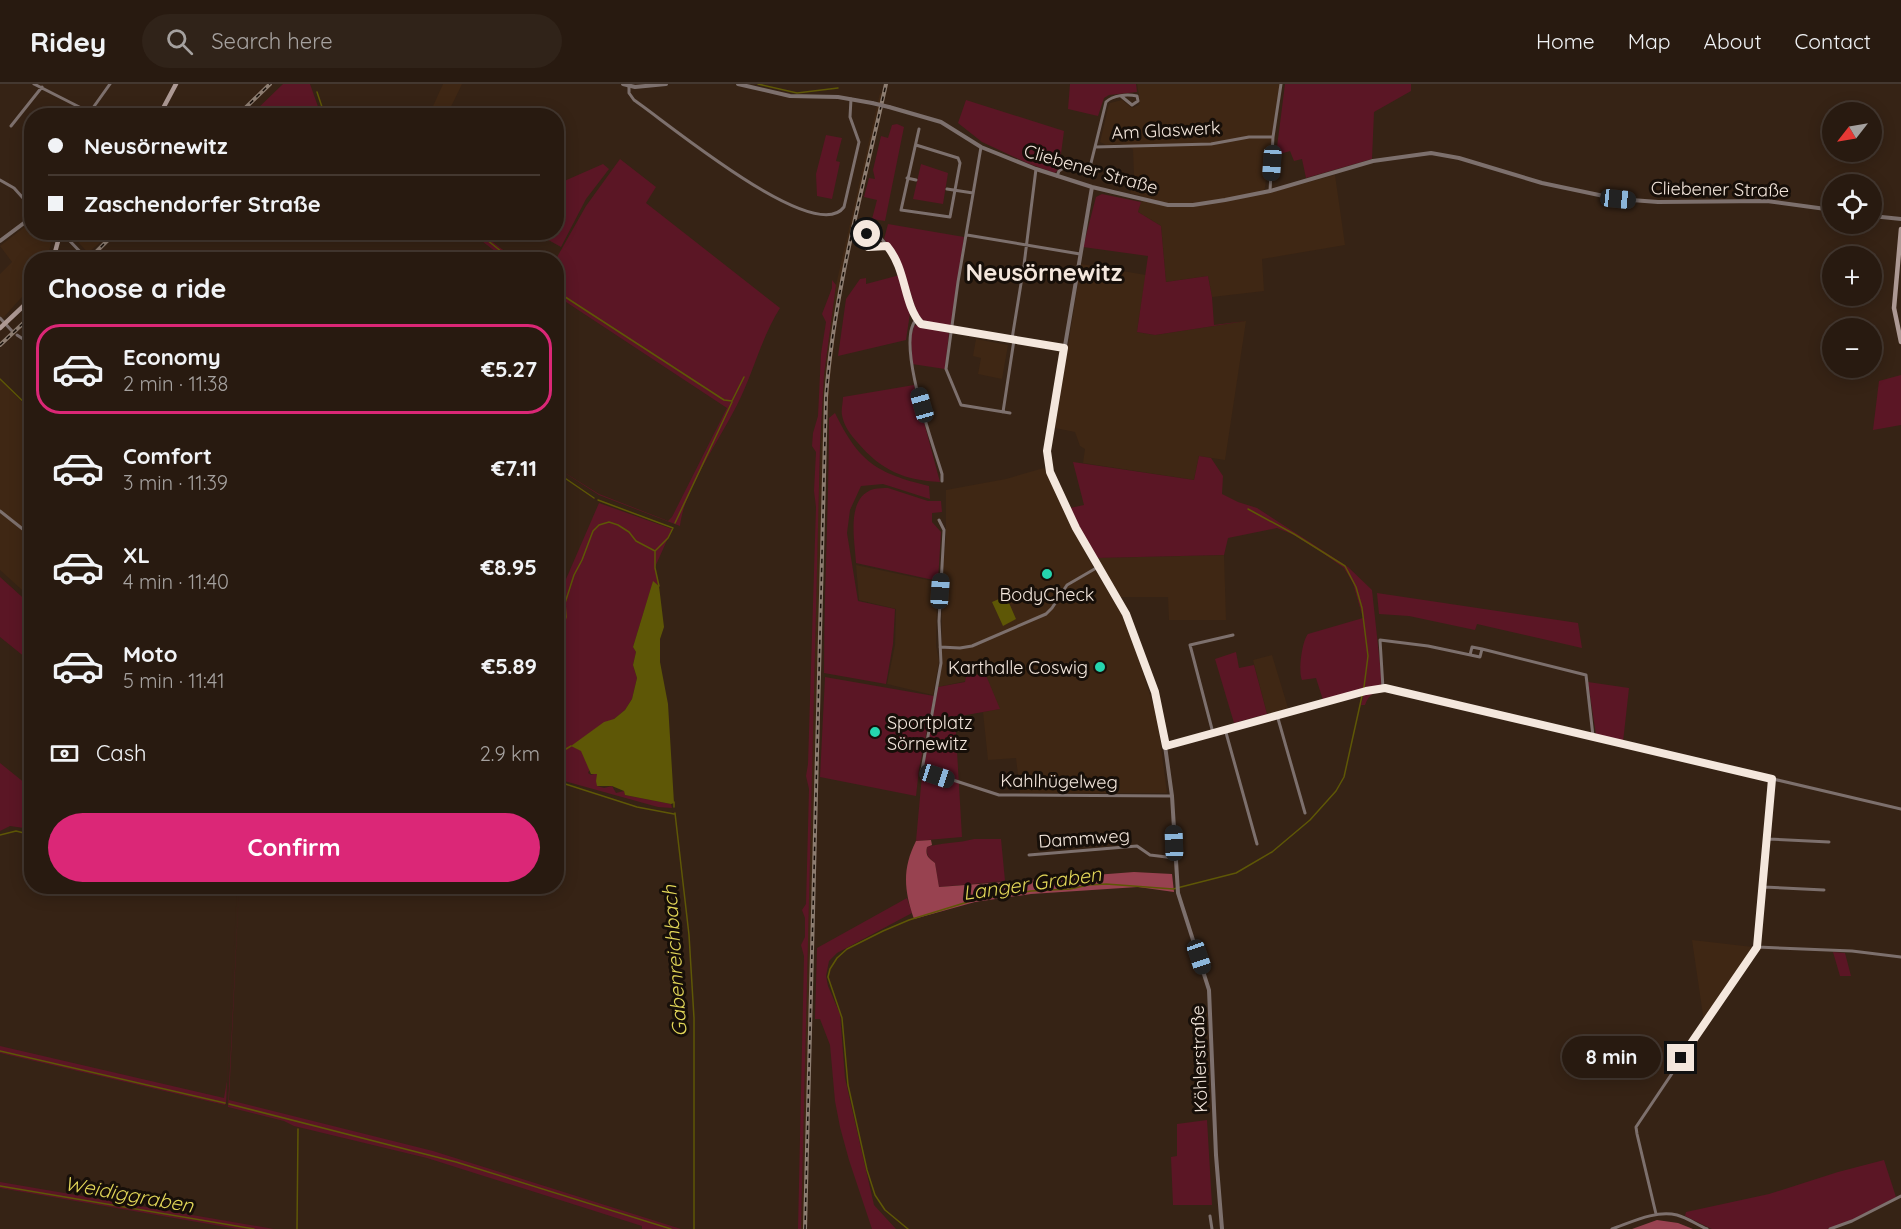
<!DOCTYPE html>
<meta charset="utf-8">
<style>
body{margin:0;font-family:Quicksand,sans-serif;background:#302319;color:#f1f3f6;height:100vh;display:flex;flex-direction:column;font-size:22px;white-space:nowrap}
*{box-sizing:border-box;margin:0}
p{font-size:20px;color:#a5a19f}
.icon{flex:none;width:33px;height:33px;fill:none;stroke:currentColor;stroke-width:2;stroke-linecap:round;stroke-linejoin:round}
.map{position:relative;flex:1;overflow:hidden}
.details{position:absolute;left:24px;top:168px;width:540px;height:642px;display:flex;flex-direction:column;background:#281a10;border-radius:24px;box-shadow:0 3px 15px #0003,0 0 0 2px #443830}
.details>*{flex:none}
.guide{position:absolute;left:24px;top:24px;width:540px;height:132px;border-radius:24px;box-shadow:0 3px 15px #0003,0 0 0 2px #443830;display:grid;align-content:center;height:132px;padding:0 24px;background:#281a10}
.needle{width:39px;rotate:239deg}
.buttons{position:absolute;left:1822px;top:18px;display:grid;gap:12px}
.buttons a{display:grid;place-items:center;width:60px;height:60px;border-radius:50%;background:#281a10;box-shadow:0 3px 15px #0003,0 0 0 2px #443830;font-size:30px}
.end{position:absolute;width:27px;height:27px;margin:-14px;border:8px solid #f4e7dd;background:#111;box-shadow:0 0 0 3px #111}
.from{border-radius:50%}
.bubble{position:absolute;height:42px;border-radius:21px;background:#281a10;box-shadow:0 3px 15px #0003,0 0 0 2px #443830;font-size:20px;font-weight:700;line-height:42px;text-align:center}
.car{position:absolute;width:18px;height:36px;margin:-18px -9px;border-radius:8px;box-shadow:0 0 4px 2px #0007;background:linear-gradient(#222 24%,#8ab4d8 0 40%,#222 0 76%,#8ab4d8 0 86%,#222 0)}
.guide b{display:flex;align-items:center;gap:21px;height:57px;font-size:22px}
.guide b+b{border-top:2px solid #443830}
.guide i{width:15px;height:15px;background:#f1f3f6}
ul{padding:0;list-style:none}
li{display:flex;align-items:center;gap:18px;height:90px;margin:0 12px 9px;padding:0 12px;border:3px solid transparent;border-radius:24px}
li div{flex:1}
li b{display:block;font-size:22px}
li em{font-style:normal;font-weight:700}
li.active{border-color:#db2777}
li>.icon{width:54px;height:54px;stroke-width:1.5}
h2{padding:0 24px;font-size:27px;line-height:72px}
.pay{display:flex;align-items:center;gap:15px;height:66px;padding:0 24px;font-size:22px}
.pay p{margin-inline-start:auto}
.cta{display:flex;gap:12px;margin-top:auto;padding:12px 24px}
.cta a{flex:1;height:69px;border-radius:36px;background:#db2777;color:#fff;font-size:24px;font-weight:700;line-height:69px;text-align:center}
header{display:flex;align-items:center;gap:36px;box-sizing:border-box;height:84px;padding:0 30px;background:#281a10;border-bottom:2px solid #443830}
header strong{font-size:28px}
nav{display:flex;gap:33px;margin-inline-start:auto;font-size:21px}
.search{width:420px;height:54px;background:#302319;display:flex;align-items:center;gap:15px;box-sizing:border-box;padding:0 21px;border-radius:33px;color:#a5a19f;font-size:22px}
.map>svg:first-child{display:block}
.built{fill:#3f2714}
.green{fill:#5b1625}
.forest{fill:#984250}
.water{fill:#5e5706}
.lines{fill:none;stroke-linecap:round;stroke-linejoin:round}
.stream{stroke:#5e5706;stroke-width:1.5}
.minor{stroke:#7d706d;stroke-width:3}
.tertiary{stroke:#7d706d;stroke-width:4}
.secondary{stroke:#ad9994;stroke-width:4.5}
.rail-casing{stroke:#8d7d71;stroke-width:4}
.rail{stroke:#170f09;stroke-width:1.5;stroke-dasharray:4.5;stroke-linecap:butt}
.tertiary-bridge{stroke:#7d706d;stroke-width:4}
.route{stroke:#f4e7dd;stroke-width:8}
.poi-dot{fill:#25d5ae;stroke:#170f09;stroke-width:2}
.labels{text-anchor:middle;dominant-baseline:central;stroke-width:6;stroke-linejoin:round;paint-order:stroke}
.street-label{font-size:18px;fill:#f4e7dd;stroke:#170f09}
.poi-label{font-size:18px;fill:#f4e7dd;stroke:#170f09}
.water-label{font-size:20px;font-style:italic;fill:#e2d658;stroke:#170f09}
.district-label{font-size:24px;font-weight:bold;fill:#f4e7dd;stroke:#170f09}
</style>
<header>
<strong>Ridey</strong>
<div class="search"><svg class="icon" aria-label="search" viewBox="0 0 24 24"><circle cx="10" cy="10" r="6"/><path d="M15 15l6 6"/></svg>Search here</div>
<nav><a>Home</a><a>Map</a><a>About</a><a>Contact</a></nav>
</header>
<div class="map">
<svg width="1901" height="1145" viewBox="0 0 1901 1145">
<rect width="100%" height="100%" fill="#362315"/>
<path class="built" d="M443,0H462L447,31H429Z
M1137,0H1280L1264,110L1335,91L1345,161L1262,175L1264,207L1212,213L1208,192L1166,198L1161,142L1138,128L1142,112L1130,109L1134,91L1133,65L1120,60L1106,61L1100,58L1108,24L1110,19L1122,16L1132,24L1139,21L1140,17Z
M880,9L886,10L842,199L835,238H837L830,293L826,361L806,1145H801L818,428L824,291L836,201Z
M31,138L32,148L58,149L52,152L48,175L32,176L31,203L3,234L0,232V190L12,178L0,162Z
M67,149H111L88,169L71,150Z
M1081,180L1146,191L1137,248L1155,251L1246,237L1225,376L1199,372L1194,396L1083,379L1085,365L1080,362L1075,348L1055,344Z
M976,255L1008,261L1002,295L978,290L981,274L973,272Z
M0,296L31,327L32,448L29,451L32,454L31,514L0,486Z
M1044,384L1089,476L1121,529L1136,567L1157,633L1167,709H1020L1016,674L988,676L983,628L999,625L966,597L938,603L942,567V498L946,452V406L1006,395Z
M1224,471L1226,536H1169L1168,513H1120L1095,474Z
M856,481L937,498L936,562L939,577L933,611L887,600L895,561L896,525L859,516Z
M1272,571L1288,624L1267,630L1253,576Z
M1692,856L1753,863L1754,865L1704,938Z"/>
<path class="green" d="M283,0H310L321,31H251Z
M1070,0H1136L1137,8L1109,11L1104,14L1098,32L1068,25Z
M1285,0H1411V7L1374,28L1372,75L1306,94L1302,75L1294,77L1290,67L1276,71Z
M966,16L1064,47L1059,85L1055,89L1027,79L982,58L958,39Z
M897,40L904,43L885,137L872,135L877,116L864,113L869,94L875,95L873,86L881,52L888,54L892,41Z
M826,51L842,54L836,77L840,78L832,115L817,112L816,90Z
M620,75L656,103L646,119L780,224C761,254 753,290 737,321C721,353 683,408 680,442L599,411L557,384L599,410L668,437L672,433L727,324L557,212L556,175L586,122Z
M603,80L609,85L586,115L561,163L536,149L556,148L557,95L562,98Z
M921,80L948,89L943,120L913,115Z
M1102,110L1141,118L1138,128L1161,142L1166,198L1208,192L1212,213L1214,241L1246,237L1155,251L1137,248L1148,172L1083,163L1096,113Z
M888,140L964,153L951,243C938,241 923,241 917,229C908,202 903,177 884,155Z
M468,149H481L515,175H505L478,154Z
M900,191L910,229L906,256L838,272L846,215L860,195L866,194V200Z
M832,196L836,201L824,291L820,361L801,1145H798L804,872L801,861L805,853V834L802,826L806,820L809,705L806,692L808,680L816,423L814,407L816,368L812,362L813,349L818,332L821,270L826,238L822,230L832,204Z
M916,241L949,249L945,285L912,280L911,253L914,242Z
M1901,291V341L1873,346L1879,297Z
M914,301L940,398C904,396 882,387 858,359C851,351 844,343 842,331C841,325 843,319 843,313Z
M835,329C859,378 876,389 929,402L930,415L883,400L861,402L850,426L847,449L858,517L895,525L893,560L886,600L824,589C824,504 829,419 829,334Z
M1199,372L1211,374L1223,392L1222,410L1238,418L1257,424L1305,455L1348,483L1372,506L1382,599L1379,602L1323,616L1316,594L1302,596C1298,588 1302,557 1308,550L1363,534L1353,499L1344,484L1320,467L1294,451L1277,444L1228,454L1224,471L1095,474L1075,437L1070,424L1084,421L1073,378L1194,396Z
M888,404L928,417H941L942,428L932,429V438L941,448L938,497L856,479C855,457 845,413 874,405C878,404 884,404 888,404Z
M599,419L672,445L655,483L659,502L653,498L633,563L636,568L633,581L637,594L632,615L625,626L614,635L588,689L591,691L597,689V702L604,704L612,702L616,709L624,707L625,711L671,720L672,724L658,723L557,695V516Z
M0,493L31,521V578L0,553Z
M1377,509L1578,539L1582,564L1477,540L1475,546L1409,532L1379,530Z
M1236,568L1239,584L1254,581L1267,630L1234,639L1215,575Z
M985,589L1000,625L955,633L962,753L916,757L922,691L938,603L965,598L966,593Z
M825,593L934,612L919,685L916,712L820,693Z
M1588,598L1629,604L1623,658L1596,651Z
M1375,606L1393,607L1713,682V684L1388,607C1376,607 1369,609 1365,621H1361L1364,609Z
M0,679L31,704V745L10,742L0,747Z
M974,755H1001L1005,797L939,803L935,779C929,774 926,772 927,763C938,759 960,759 974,755Z
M237,803L226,1019L225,1021L0,969V962L224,1014L227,997Z
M239,803L229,1016L433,1067L681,1145H642V1142L427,1074L294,1042L284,1037L228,1023Z
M907,814L912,829L837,869L829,877L826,892L828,902L840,930L845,994L849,1012L874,1121L896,1145H872L849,1076L840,1043L835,1017L830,961L820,935H815L817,864Z
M1833,868L1845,869L1851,892H1840Z
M1207,1036L1212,1121H1173L1171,1073L1177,1072V1040Z
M1884,1076L1896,1113L1852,1136L1827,1145H1712L1685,1132L1686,1128L1769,1110L1838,1088Z
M0,1098L274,1145H238L0,1104Z"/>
<path class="forest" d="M931,756L932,761L927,763C925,772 929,774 935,779L939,803L1134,788L1172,790L1174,808L1138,803L1031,810L975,818L914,835C904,806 902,785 916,757Z
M1657,1136L1678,1139L1693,1145H1632Z"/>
<path class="water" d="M653,497L659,502L664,543L660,555V578L668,620L674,719L671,720L625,711L624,707L612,702H597L596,697L597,690H591L581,667L571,662L604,638L614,635L625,626L632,615L637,594L633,581L636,568L633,563Z
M1006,512L1016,535L1003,542L992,518Z"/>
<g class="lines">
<path class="stream" d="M758,0L797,9L838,4
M317,8L325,32
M477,148L512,176
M556,207L724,316L732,317L744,293
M0,295L32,326
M556,388L594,414
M598,416L673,444L668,454L655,467V484L659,502
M675,439L732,318
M563,543L566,533L565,519L574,491L582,476L593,447L599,441L609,438L618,441L629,448L636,457L655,467
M556,550L561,546
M556,665H566L571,662
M556,697L637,723L674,730
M674,718V723
M675,729L689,851L694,934V1145
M0,751L16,747L32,751
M0,967L225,1019
M229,1020L456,1078L671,1145
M0,1102L254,1145
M297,1145L298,1045
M908,1145L885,1126L875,1111L867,1086L848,1001L842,934L828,893L830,885L837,874L847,865L883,847L909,836L974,816L1031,807L1070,805L1088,801L1106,800L1173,805L1236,789L1272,768L1310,736L1336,707L1344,693L1364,603L1368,572L1362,524L1356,503L1345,482L1294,450L1248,425"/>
<path class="minor" d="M34,0L97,32
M629,2V9L634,16C664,36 815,163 844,123L859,58L850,33L851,15
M1121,12L1132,21L1138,17L1137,12C1127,10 1113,11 1106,18L1095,63L1211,60L1249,53H1273
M90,28L110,0
M11,42L42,3
M916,61L958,74L960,79L950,133L901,126L919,45
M981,63L958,198L946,285L961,321L1010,329
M1057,92L1059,87L1066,82L1081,84L1090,83L1095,63
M907,94L916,96
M0,96L14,104L32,124
M947,105L973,109
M1270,107L1273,53L1281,0
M967,151L1080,170
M57,152L67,154L87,175
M887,162L868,163L865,158L869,148H875C892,164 900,183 907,205C910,217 913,230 921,240L1064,264
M72,176L81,170
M0,234L12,247
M917,235C894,255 934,363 942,390V397
M17,251L32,261
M1012,255L1024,181L1036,85
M1003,328L1014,256
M0,427L29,450L32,448
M939,436L944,446L939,537L941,579L922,686L999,711L1172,712
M940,563L960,564L972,562L1046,530L1052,524L1067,501L1098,483
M1470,571L1472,563L1482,565
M1383,604L1380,556L1428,562L1480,573L1482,565L1586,591L1593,652
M1277,631L1305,729
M1225,645L1257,760
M1213,649L1190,561L1233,551
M1166,662L1376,604H1385L1901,725
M1768,755L1829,758
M1029,771L1137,762L1150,771L1175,774
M1763,803L1824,806
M1757,863L1852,867L1901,873
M1656,1130L1637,1050L1636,1043L1757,863L1772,695
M1210,1132L1212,1145
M1612,1145C1632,1138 1655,1126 1677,1131C1688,1134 1697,1141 1707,1145
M1830,1145L1852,1137L1901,1112"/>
<path class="tertiary" d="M623,0L635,3L666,0
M738,0L790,12L838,13L872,19
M889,23L941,38L981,63L1036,85L1092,103L1168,121H1193L1225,116L1270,107L1373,77L1431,69L1459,74L1542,99L1618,115L1658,118L1767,117L1833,126
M1092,103L1050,350L1047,367L1051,388L1080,453L1126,529L1155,608L1161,633L1172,712L1178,809L1209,906L1216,1071L1222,1145
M1872,132L1901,135
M0,157L32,133"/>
<path class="secondary" d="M159,32L176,0
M1901,145L1894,224L1901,258
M53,176L58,157L56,148
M0,244L32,214"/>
<defs>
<path id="rail" d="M237,32L270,0
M88,176L116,148
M0,261L32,231
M805,1145L826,313C834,207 863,104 886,0"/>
</defs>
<use href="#rail" class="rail-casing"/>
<use href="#rail" class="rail"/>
<path class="tertiary-bridge" d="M872,19L889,23"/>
</g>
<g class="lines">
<path class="route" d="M867,150L865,158L868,163L887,162C907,186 903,220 921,240L1064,264L1047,367L1050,388L1076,444L1126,530L1155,608L1166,662L1366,607L1385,604L1772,695L1757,863L1681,974"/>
</g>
<g class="poi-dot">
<circle cx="1047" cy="490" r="6"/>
<circle cx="1100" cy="583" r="6"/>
<circle cx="875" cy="648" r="6"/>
</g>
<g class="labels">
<g class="street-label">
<text transform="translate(1166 46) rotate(-3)">Am Glaswerk</text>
<text transform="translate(1091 85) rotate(16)">Cliebener Straße</text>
<text transform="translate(1720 105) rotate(1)">Cliebener Straße</text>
<text transform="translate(1059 697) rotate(1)">Kahlhügelweg</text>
<text transform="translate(1084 754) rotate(-4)">Dammweg</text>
<text transform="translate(1199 975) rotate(-92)">Köhlerstraße</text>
</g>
<g class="poi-label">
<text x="1047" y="510">BodyCheck</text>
<text x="1088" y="583" text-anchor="end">Karthalle Coswig</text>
<text x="887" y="638" text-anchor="start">Sportplatz<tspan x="887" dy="21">Sörnewitz</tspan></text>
</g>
<g class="water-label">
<text transform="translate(1032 799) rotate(-8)">Langer Graben</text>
<text transform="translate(674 877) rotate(-94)">Gabenreichbach</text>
<text transform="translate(129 1110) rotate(10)">Weidiggraben</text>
</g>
<g class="district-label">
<text x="1044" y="188">Neusörnewitz</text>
</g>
</g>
</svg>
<div class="buttons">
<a><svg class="needle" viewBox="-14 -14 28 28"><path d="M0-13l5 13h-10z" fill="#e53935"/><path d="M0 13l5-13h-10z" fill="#a5a19f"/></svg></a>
<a><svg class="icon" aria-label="locate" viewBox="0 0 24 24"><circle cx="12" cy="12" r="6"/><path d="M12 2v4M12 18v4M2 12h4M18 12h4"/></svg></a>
<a>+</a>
<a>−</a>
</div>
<i class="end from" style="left:867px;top:150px"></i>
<i class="end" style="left:1681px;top:974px"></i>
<div class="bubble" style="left:1562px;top:952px;width:99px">8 min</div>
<i class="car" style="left:1272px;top:79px;rotate:184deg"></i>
<i class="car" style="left:1618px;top:115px;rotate:96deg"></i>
<i class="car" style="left:922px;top:321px;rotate:344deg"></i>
<i class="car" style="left:940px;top:507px;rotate:4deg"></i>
<i class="car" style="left:937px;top:692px;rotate:108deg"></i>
<i class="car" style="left:1174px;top:759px;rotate:358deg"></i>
<i class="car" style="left:1199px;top:873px;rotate:161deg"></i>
<div class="guide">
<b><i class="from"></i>Neusörnewitz</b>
<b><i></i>Zaschendorfer Straße</b>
</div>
<section class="details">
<h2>Choose a ride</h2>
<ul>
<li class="active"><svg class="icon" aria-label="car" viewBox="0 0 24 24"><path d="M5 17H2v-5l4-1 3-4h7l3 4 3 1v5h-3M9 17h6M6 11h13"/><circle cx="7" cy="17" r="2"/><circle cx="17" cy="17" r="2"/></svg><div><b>Economy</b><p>2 min · 11:38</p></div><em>€5.27</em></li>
<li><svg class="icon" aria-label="car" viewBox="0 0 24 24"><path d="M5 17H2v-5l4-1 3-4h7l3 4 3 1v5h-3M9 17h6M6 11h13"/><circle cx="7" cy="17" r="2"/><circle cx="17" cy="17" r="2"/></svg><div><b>Comfort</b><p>3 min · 11:39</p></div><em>€7.11</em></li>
<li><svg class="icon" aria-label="car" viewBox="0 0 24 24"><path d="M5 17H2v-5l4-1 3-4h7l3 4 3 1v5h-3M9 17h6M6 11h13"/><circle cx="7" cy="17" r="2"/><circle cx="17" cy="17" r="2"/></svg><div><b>XL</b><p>4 min · 11:40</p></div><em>€8.95</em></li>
<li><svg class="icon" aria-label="car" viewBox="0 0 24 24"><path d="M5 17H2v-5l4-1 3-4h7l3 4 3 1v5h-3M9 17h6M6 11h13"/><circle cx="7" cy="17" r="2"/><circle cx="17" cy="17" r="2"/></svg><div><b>Moto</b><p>5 min · 11:41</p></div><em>€5.89</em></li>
</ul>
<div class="pay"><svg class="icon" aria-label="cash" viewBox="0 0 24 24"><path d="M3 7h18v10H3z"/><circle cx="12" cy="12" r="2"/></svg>Cash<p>2.9 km</p></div>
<div class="cta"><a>Confirm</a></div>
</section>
</div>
